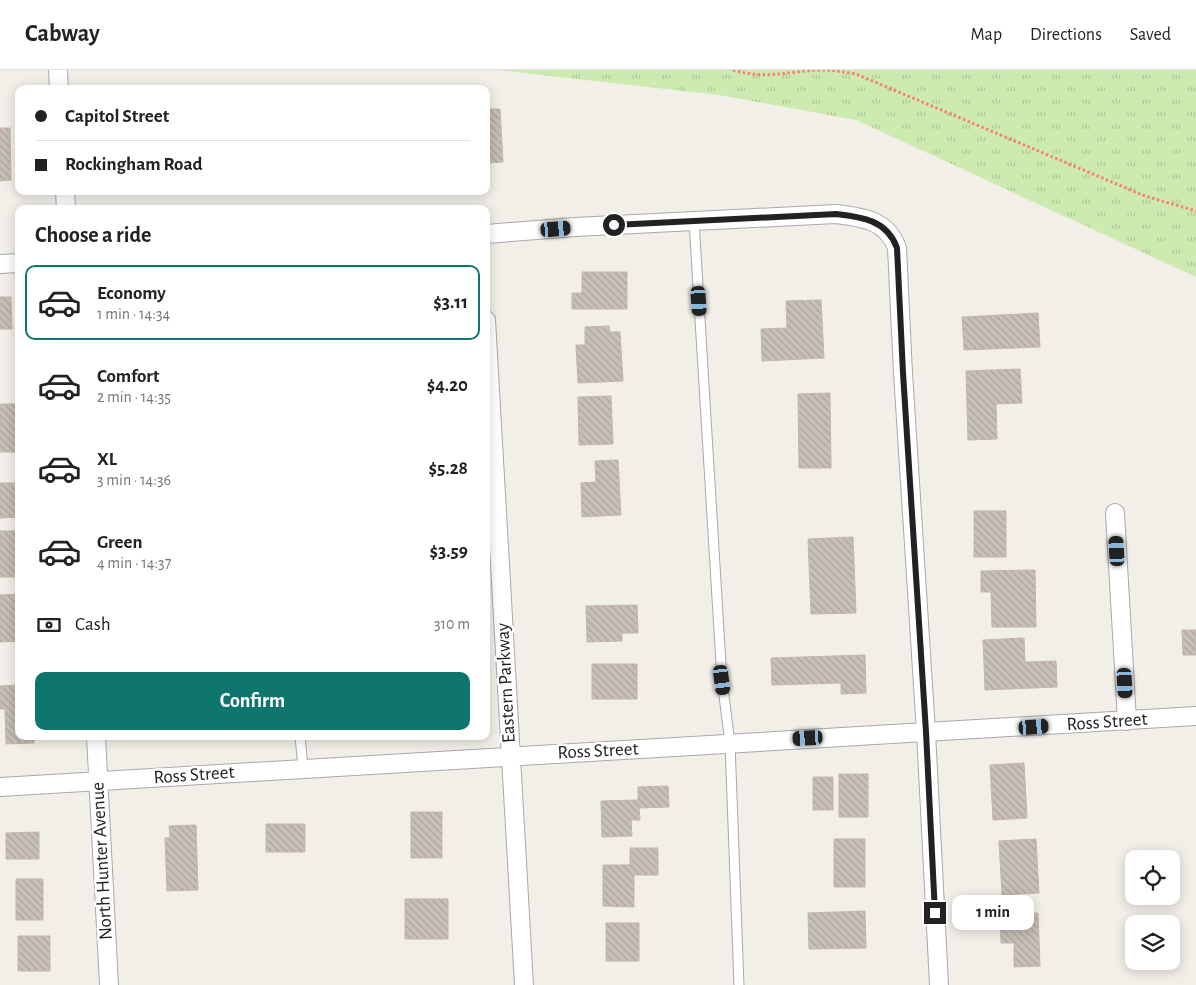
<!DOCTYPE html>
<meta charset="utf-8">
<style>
body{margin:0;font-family:"Alegreya Sans",sans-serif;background:#f2f2f2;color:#222;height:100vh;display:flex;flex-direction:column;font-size:19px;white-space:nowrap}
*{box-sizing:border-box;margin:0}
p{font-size:16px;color:#767676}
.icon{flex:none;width:28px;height:28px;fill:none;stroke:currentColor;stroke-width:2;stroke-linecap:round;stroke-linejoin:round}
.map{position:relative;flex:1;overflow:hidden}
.panel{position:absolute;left:15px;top:135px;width:475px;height:535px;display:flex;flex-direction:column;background:#fff;border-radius:10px;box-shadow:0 2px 12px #0003}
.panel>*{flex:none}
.banner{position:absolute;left:15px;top:15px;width:475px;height:110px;border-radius:10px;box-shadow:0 2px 12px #0003;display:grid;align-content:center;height:110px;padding:0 20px;background:#fff}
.buttons{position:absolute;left:1125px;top:780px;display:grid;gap:10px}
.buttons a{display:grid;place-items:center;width:55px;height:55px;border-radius:10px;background:#fff;box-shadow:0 2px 12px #0003;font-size:25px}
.end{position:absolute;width:22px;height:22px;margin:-11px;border:6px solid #222;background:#fff;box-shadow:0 0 0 2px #fff}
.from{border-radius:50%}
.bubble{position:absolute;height:35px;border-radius:10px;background:#fff;box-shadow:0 2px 12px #0003;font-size:16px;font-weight:700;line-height:35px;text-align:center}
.car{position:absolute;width:15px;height:30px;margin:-15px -8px;border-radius:6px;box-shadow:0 0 4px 1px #0007;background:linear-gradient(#222 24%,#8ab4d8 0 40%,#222 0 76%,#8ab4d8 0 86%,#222 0)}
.banner b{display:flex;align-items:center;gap:18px;height:48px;font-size:19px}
.banner b+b{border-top:1px solid #e0e0e0}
.banner i{width:12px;height:12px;background:#222}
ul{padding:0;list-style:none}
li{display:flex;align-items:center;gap:15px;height:75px;margin:0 10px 8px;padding:0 10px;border:2px solid transparent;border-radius:10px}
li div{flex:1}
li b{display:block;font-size:19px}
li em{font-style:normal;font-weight:700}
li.on{border-color:#0f766e}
li>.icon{width:45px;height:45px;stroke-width:1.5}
h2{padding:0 20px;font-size:22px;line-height:60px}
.pay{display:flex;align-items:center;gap:12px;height:55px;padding:0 20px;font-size:19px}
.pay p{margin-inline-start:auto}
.action{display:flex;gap:10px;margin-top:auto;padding:10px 20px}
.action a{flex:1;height:58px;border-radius:10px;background:#0f766e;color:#fff;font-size:20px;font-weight:700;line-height:58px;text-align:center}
header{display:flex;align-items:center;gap:30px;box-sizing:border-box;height:70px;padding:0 25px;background:#fff;border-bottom:1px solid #e0e0e0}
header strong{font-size:24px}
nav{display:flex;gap:28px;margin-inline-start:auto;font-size:18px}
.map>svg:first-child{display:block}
.grass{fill:url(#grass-tufts)}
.building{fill:url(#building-back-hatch);stroke:#c4b6ab}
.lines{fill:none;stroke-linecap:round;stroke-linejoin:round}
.service-casing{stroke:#a9a9a9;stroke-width:11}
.minor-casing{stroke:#a9a9a9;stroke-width:20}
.path{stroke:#fa8072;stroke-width:3;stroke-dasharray:2.5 2.5;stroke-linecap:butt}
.service{stroke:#fff;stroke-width:9}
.minor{stroke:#fff;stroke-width:18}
.route{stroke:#222;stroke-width:6}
.labels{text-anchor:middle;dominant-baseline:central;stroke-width:5;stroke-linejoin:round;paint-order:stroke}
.street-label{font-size:19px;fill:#222;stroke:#fff}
</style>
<header>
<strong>Cabway</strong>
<nav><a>Map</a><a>Directions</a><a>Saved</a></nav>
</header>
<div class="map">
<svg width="1196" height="915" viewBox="0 0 1196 915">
<defs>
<pattern id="grass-tufts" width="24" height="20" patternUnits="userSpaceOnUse" patternTransform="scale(1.25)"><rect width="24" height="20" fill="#cdebb0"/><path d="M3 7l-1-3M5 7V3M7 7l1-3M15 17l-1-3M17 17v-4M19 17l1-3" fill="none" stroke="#b0c997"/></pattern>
<pattern id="building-back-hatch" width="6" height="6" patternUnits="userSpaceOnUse" patternTransform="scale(1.25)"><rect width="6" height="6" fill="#c7bfb8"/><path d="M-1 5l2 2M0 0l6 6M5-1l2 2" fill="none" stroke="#aba49e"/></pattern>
</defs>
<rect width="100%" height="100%" fill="#f2efe9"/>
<path class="grass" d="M497,0H1196V207L856,50L719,25Z"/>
<path class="building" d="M486,39H500L503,92L486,93Z
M0,58H10L11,110L0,111Z
M114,121H141V123H114Z
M582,202H627V239H572V223H582Z
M0,227H11L12,259H0Z
M821,230L824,288L762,291L761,259L787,258L786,231Z
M1038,243L1040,277L964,280L962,247Z
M609,256L610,262H620L623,311L578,313L576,275H585V257Z
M1020,299L1022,333L996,334L997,369L968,370L966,301Z
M830,323L831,398H799L798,324Z
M611,326L613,374L579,375L578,327Z
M0,334H16V382H0Z
M618,390L621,445L582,447L581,413L596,412L595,391Z
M0,413H19V447L0,448Z
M974,441H1006V487H974Z
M0,461H19V507H0Z
M853,467L856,543L811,544L808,469Z
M1035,500L1036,557H992L991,522H981V501Z
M19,524V571L0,572V525Z
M637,535L638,563H622V571L587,572L586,536Z
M1182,560H1196V585H1183Z
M1024,568L1025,592L1056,591L1057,617L985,620L983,570Z
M865,585L866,623L841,624V613L772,615L771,588Z
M592,594H637V629H592Z
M19,615V666H34V673L6,674L5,639H0V616Z
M1024,693L1027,748L993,750L990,695Z
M839,704H868V747H839Z
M813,707H833V740H813Z
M668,716L669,737L639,738L640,750H631L632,766L602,767L601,731L638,730V717Z
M411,742H442V788H411Z
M266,754H305V782H266Z
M196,755L198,820L167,821L165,768H170L169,756Z
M39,762V789H6V763Z
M834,769H865V817H834Z
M1036,769L1039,823L1002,825L999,771Z
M630,778H658V805H634V837L603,836V795H630Z
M16,809H43V850H16Z
M405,829H448V869H405Z
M865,841L866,878L809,879L808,843Z
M1038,843L1040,896L1014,897V873H1001L1000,844Z
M606,853H639V891H606Z
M18,866H50V901H18Z"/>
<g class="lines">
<defs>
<path id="service" d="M694,151L722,610L730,673L739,915
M300,666L303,698"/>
<path id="minor" d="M58,0L59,19
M65,121L66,139
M486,164L575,157L836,144C862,147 887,150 897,178L903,303L926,662L939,915
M0,194L19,193
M486,250L524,915
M1115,443L1127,651
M96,666L109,915
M0,717L1196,646"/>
</defs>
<use href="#service" class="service-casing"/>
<use href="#minor" class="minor-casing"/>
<path class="path" d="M733,0C767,10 788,1 821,0C833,0 844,2 856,4L1145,126L1196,141"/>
<use href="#service" class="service"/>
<use href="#minor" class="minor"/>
</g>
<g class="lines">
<path class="route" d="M614,155L836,144C862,147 887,150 897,178L903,303L926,662L935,843"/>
</g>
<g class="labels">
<g class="street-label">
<text transform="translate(506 613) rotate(-93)">Eastern Parkway</text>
<text transform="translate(1107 652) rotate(-4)">Ross Street</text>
<text transform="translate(598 681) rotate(-3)">Ross Street</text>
<text transform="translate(194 705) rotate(-4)">Ross Street</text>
<text transform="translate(102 791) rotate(-93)">North Hunter Avenue</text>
</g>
</g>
</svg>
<div class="buttons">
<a><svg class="icon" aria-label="locate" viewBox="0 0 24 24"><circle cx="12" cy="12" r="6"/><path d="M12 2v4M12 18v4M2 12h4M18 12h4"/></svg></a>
<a><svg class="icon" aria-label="layers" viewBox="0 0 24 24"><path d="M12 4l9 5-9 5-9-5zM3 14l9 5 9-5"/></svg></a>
</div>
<i class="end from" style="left:614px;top:155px"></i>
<i class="end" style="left:935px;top:843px"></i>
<div class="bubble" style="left:952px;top:825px;width:82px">1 min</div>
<i class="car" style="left:556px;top:159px;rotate:85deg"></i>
<i class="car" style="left:699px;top:231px;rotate:176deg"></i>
<i class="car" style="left:1117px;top:481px;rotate:357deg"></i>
<i class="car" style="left:722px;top:610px;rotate:173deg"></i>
<i class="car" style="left:1125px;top:613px;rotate:177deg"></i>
<i class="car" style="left:1034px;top:657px;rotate:86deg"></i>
<i class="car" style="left:808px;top:668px;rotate:267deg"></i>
<div class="banner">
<b><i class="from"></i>Capitol Street</b>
<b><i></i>Rockingham Road</b>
</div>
<section class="panel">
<h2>Choose a ride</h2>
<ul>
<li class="on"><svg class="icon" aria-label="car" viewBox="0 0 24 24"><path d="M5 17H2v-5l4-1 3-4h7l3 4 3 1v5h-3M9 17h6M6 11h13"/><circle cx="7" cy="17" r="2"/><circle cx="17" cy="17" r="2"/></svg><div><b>Economy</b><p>1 min · 14:34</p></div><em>$3.11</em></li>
<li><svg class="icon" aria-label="car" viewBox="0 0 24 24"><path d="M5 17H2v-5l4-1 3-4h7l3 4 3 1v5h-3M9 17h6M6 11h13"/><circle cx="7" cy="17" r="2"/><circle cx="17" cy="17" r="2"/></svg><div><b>Comfort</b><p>2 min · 14:35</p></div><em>$4.20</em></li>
<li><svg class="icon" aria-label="car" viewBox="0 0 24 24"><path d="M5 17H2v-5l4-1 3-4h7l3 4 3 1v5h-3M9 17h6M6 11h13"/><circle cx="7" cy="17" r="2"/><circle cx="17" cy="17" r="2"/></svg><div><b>XL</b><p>3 min · 14:36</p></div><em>$5.28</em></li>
<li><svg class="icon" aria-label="car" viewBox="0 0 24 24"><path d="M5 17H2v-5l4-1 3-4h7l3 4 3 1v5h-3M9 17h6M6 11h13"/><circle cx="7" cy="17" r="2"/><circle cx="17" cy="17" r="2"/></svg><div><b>Green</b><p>4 min · 14:37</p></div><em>$3.59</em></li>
</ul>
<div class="pay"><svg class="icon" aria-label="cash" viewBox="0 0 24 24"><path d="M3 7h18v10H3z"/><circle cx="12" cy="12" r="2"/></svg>Cash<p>310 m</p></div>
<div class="action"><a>Confirm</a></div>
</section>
</div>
